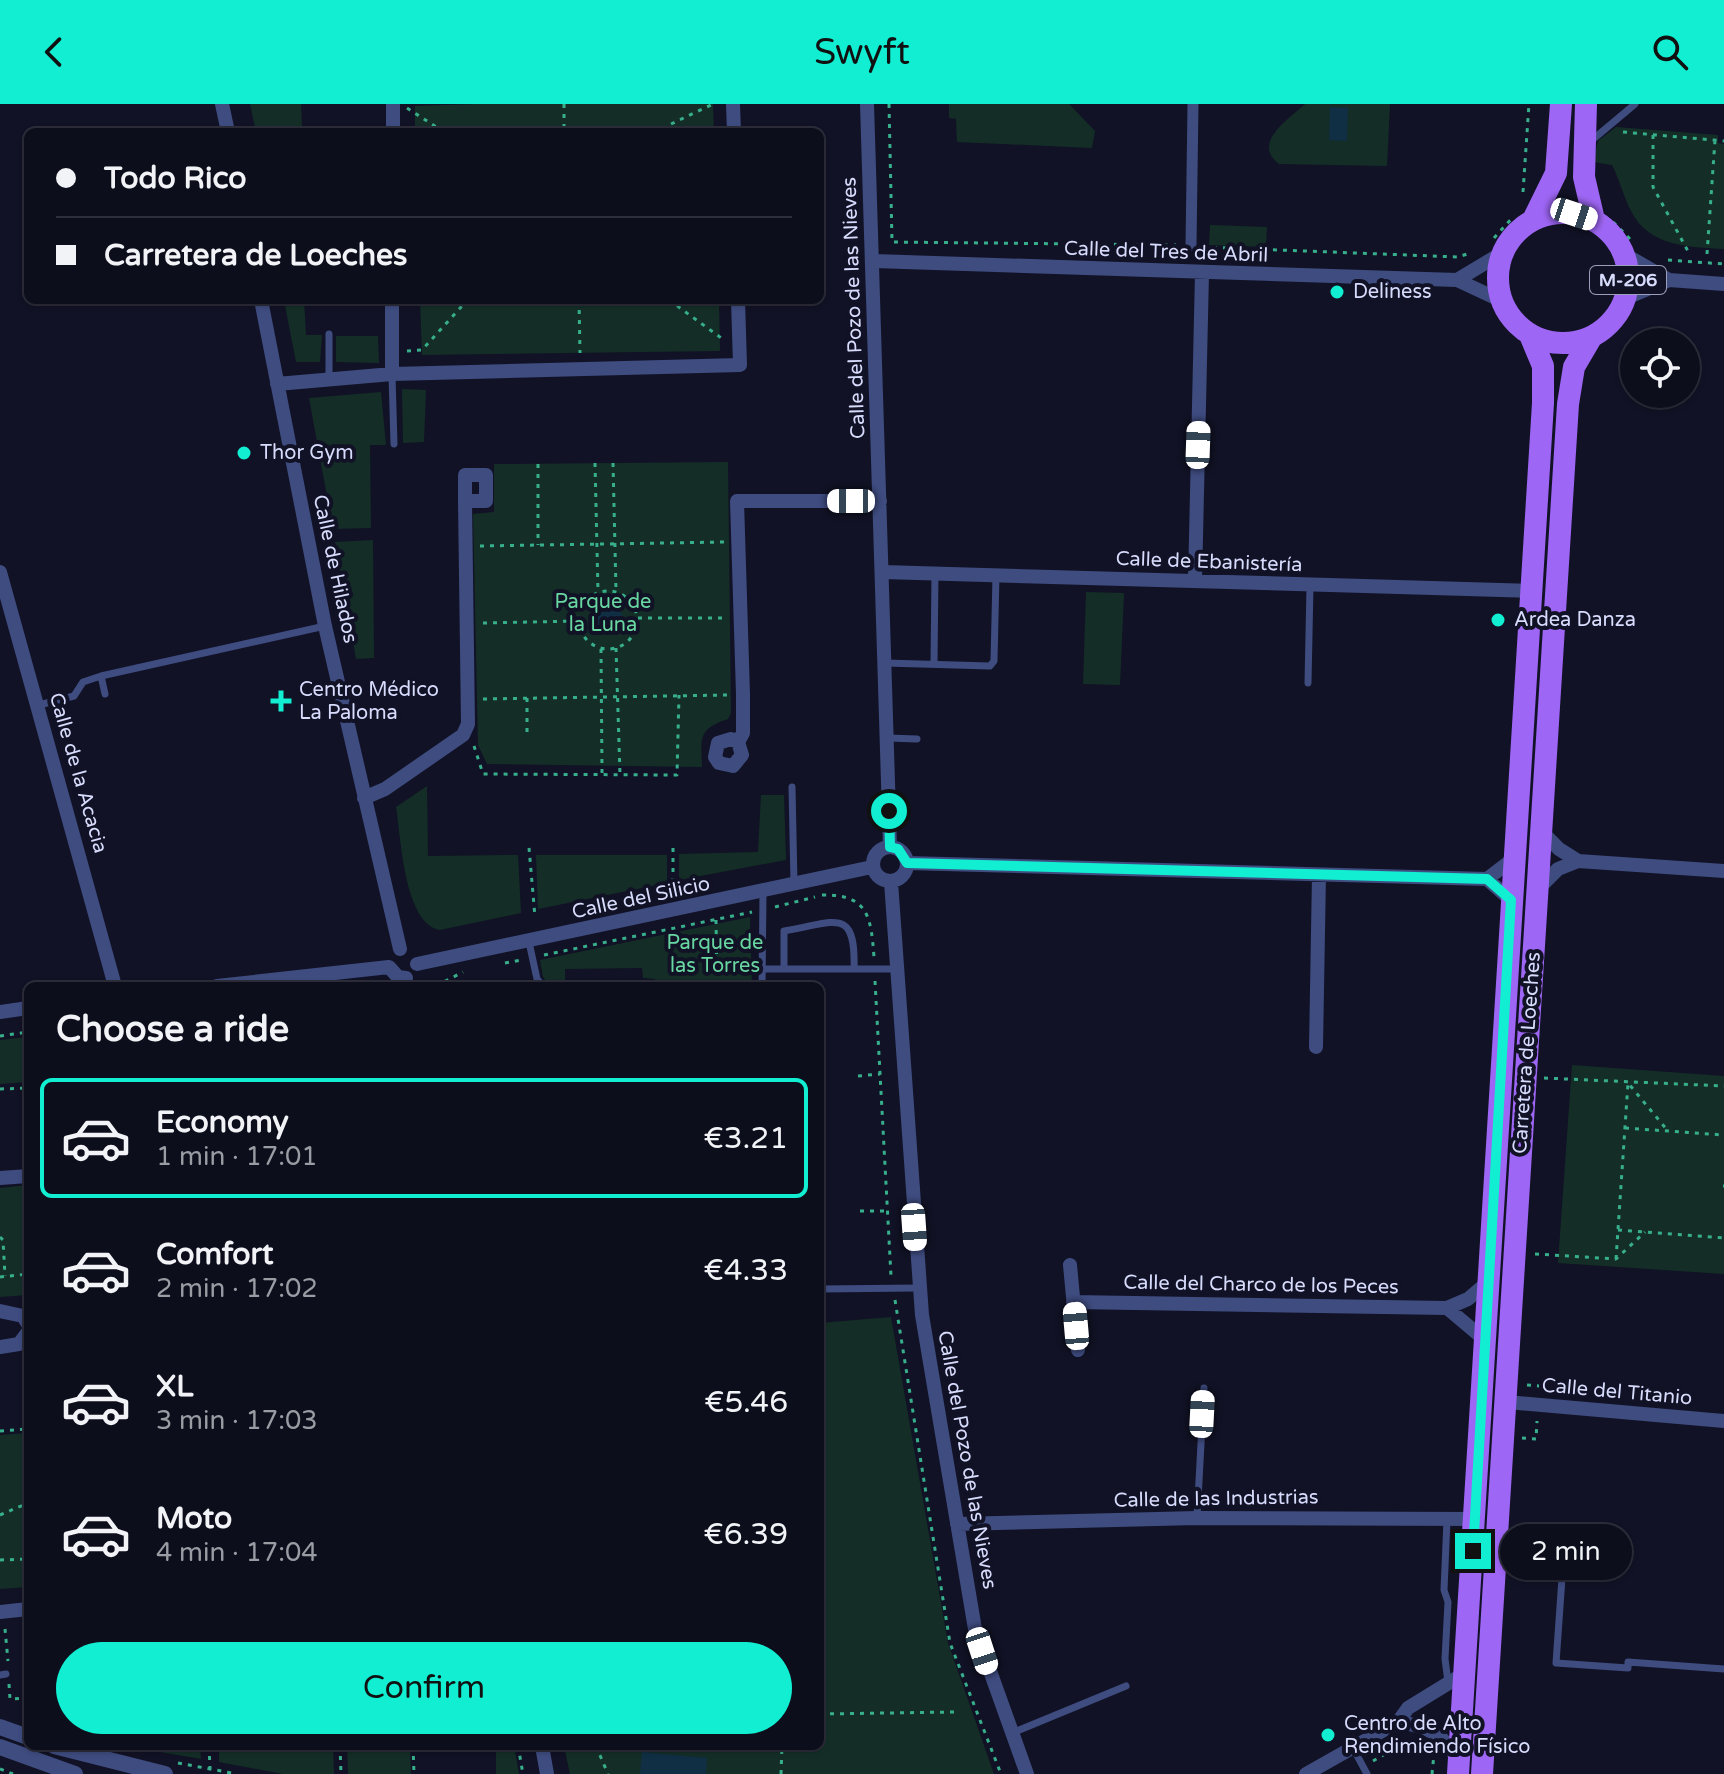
<!DOCTYPE html>
<meta charset="utf-8">
<style>
body{margin:0;font-family:"Varela Round",sans-serif;background:#1b1c29;color:#f1f3f6;height:100vh;display:flex;flex-direction:column;font-size:30px;white-space:nowrap}
*{box-sizing:border-box;margin:0}
p{font-size:26px;color:#9a9ca3}
.icon{flex:none;width:44px;height:44px;fill:none;stroke:currentColor;stroke-width:2;stroke-linecap:round;stroke-linejoin:round}
.map{position:relative;flex:1;overflow:hidden}
.drawer{position:absolute;left:24px;top:878px;width:800px;height:768px;display:flex;flex-direction:column;background:#0d0e1c;border-radius:12px;box-shadow:0 2px 6px #0004,0 0 0 2px #2d2e3b}
.drawer>*{flex:none}
.top-card{position:absolute;left:24px;top:24px;width:800px;height:176px;border-radius:12px;box-shadow:0 2px 6px #0004,0 0 0 2px #2d2e3b;display:grid;align-content:center;height:176px;padding:0 32px;background:#0d0e1c}
.controls{position:absolute;left:1620px;top:224px;display:grid;gap:16px}
.controls a{display:grid;place-items:center;width:80px;height:80px;border-radius:50%;background:#0d0e1c;box-shadow:0 2px 6px #0004,0 0 0 2px #2d2e3b;font-size:40px}
.end{position:absolute;width:36px;height:36px;margin:-18px;border:10px solid #11eed1;background:#111;box-shadow:0 0 0 4px #111}
.from{border-radius:50%}
.bubble{position:absolute;height:56px;border-radius:28px;background:#0d0e1c;box-shadow:0 2px 6px #0004,0 0 0 2px #2d2e3b;font-size:26px;font-weight:600;line-height:56px;text-align:center}
.car{position:absolute;width:24px;height:48px;margin:-24px -12px;border-radius:10px;box-shadow:0 0 6px 2px #0007;background:linear-gradient(#fff 24%,#345 0 40%,#fff 0 76%,#345 0 86%,#fff 0)}
.top-card b{display:flex;align-items:center;gap:28px;height:76px;font-size:30px}
.top-card b+b{border-top:2px solid #2d2e3b}
.top-card i{width:20px;height:20px;background:#f1f3f6}
ul{padding:0;list-style:none}
li{display:flex;align-items:center;gap:24px;height:120px;margin:0 16px 12px;padding:0 16px;border:4px solid transparent;border-radius:12px}
li div{flex:1}
li b{display:block;font-size:30px}
li em{font-style:normal;font-weight:600}
li.active{border-color:#11eed1}
li>.icon{width:72px;height:72px;stroke-width:1.5}
h2{padding:0 32px;font-size:36px;line-height:96px}
.action{display:flex;gap:16px;margin-top:auto;padding:16px 32px}
.action a{flex:1;height:92px;border-radius:48px;background:#11eed1;color:#111;font-size:32px;font-weight:600;line-height:92px;text-align:center}
header{display:flex;justify-content:space-between;align-items:center;height:104px;padding:0 32px;background:#11eed1;color:#111;font-size:36px;font-weight:600}
.map>svg:first-child{display:block}
.green{fill:#142e27}
.water{fill:#102f44}
.lines{fill:none;stroke-linecap:round;stroke-linejoin:round}
.path{stroke:#38af8c;stroke-width:3;stroke-dasharray:4 6;stroke-linecap:butt}
.service{stroke:#3f4c80;stroke-width:7}
.pedestrian{stroke:#3f4c80;stroke-width:11}
.minor{stroke:#3f4c80;stroke-width:14}
.tertiary{stroke:#3f4c80;stroke-width:16}
.primary{stroke:#9e66f4;stroke-width:22}
.route{stroke:#11eed1;stroke-width:10}
.poi-dot{fill:#11eed1;stroke:#111225;stroke-width:3}
.labels{text-anchor:middle;dominant-baseline:central;stroke-width:8;stroke-linejoin:round;paint-order:stroke}
.shield{fill:#111225;stroke:#9c9fbc;stroke-width:2}
.shield-label{font-size:18px;font-weight:bold;fill:#d7dbfc}
.street-label{font-size:20px;fill:#d7dbfc;stroke:#111225}
.poi-label{font-size:20px;fill:#d7dbfc;stroke:#111225;text-anchor:start}
.park-label{font-size:20px;fill:#68d7a2;stroke:#111225}
</style>
<header><svg class="icon" aria-label="back" viewBox="0 0 24 24"><path d="M15 5l-7 7 7 7"/></svg>Swyft<svg class="icon" aria-label="search" viewBox="0 0 24 24"><circle cx="10" cy="10" r="6"/><path d="M15 15l6 6"/></svg></header>
<div class="map">
<svg width="1724" height="1670" viewBox="0 0 1724 1670">
<rect width="100%" height="100%" fill="#111225"/>
<path class="green" d="M250,0H301L302,23L256,28Z
M476,0H713L714,28H415V2Z
M949,0H1069L1095,27L1092,44L957,38L956,15L949,14Z
M1305,0H1390L1387,62L1279,60C1251,39 1289,15 1305,0Z
M1616,23L1718,31V39L1724,40V145C1689,143 1649,143 1631,107C1623,92 1620,76 1612,61L1593,58L1598,37Z
M1210,121L1267,123L1266,143L1209,141Z
M284,196H304L306,231H322L320,258H296Z
M420,196H719L720,247L422,251Z
M336,232H378L379,259L336,258Z
M402,285L426,286L424,338L403,339Z
M381,288L386,341H370L371,424L333,425L309,294Z
M728,358L731,609L728,615C698,625 701,633 702,663L487,660L478,641L473,410L494,408V360Z
M373,436L374,554L356,555L335,438Z
M1086,488L1124,489L1120,581L1083,580Z
M427,682L428,752L518,751L521,809L440,826C404,820 401,733 396,703Z
M761,691H784L786,756L679,776V750L758,748Z
M536,751H667V779L538,805Z
M750,813L752,882H656L655,875L643,874L642,864L565,865V877H546L543,873L540,856Z
M28,933V978L0,980V936Z
M1572,961L1724,972V1170L1558,1159Z
M28,1081V1191L0,1193V1084Z
M891,1213L948,1539L994,1670H570L564,1642H820V1219Z
M28,1329V1483L0,1485V1331Z
M125,1642H200L201,1655Z
M219,1642H333L334,1670H283L219,1658Z
M347,1642H410L411,1670H348Z
M496,1642H514L519,1670H496Z"/>
<path class="water" d="M1330,3L1348,4L1347,37L1329,36Z
M595 516a14 14 0 1 1 28 0a14 14 0 1 1-28 0Z
M642,1648L707,1654L706,1670H640Z"/>
<g class="lines">
<path class="path" d="M564,0V28
M889,0L892,138L1176,141
M407,4L444,28
M665,28L671,20L713,0
M1623,28L1724,37
M1653,31V83L1689,149
M1523,88L1529,0
M1613,118L1630,135
M1494,134L1513,113
M1203,143L1458,153L1467,150
M1707,150L1715,36
M1668,156L1724,160
M579,196L580,249
M669,196L724,236
M407,247L422,246L462,202V196
M595,359L598,488
M613,359L616,487
M538,360V441
M480,442L725,438
M579 516a29 29 0 1 1 58 0a29 29 0 1 1-58 0Z
M638,514H726
M483,519L579,517
M616,544L620,671
M601,545L602,669
M527,594V634
M483,595L727,591
M474,642L483,670L677,671L679,591
M529,744L535,813
M673,744V783
M822,791C869,790 871,814 874,853
M775,803L815,793
M716,816L717,882
M544,851L752,808
M505,859L521,856
M875,877L891,1172
M436,882L463,868
M0,932L28,928
M858,972L880,970
M1544,974L1724,982
M0,985L28,984
M1625,1024L1724,1031
M1723,1082H1724
M860,1107H885
M1618,1126L1724,1134
M0,1133L3,1136L5,1172
M1535,1150L1616,1155L1645,1128
M1616,1155L1628,979L1668,1027
M0,1173L28,1170
M895,1196L950,1539L1001,1670
M1527,1281L1540,1282L1539,1286
M0,1327L28,1325
M1522,1334L1536,1335L1537,1317
M0,1411L28,1399
M0,1456L28,1455
M5,1525L8,1557
M9,1580L10,1595L28,1594
M820,1610L954,1608
M209,1642L210,1664
M340,1642L341,1670
M413,1642L414,1670
M518,1642L523,1670
M596,1642L608,1670
M1373,1657L1408,1637
M178,1659L237,1670
M0,1665L13,1670
M781,1670L782,1642
M1432,1670L1434,1650"/>
<path class="service" d="M1591,37L1635,0
M392,271L394,340
M329,273V230
M885,559L990,562L994,557L996,471
M934,560L935,469
M101,572L105,590
M1308,579L1310,482
M39,601L74,592L83,578L101,572L325,522
M888,634L917,635
M792,683L794,779
M529,838L537,875L543,882
M762,865H896
M784,865V827C834,819 856,801 854,865
M762,882L763,789
M820,1185L918,1184
M1197,1414L1204,1284
M1447,1416L1444,1486L1448,1498L1445,1555L1448,1578
M1563,1460L1556,1559L1628,1564V1558L1724,1565
M0,1571L6,1570
M1012,1629L1126,1582
M1353,1644L1367,1670"/>
<path class="pedestrian" d="M1191,142L1193,0"/>
<path class="minor" d="M222,0L228,28
M733,0L734,28
M867,0L890,743
M393,28V0
M1624,150L1669,176L1724,180
M874,157L1457,176L1502,197
M1457,176L1502,149
M1626,194L1669,176
M261,196L325,522L400,845
M392,270V196
M277,280L392,270L740,261L738,196
M465,371H486V397H465Z
M0,468L115,882
M883,468L1533,487
M1195,477L1202,169
M738,638L731,635L718,639L715,653L719,659L733,662L742,651L738,638L743,629V590L737,397H880
M364,694L385,685L463,631L468,620L465,397
M1541,727L1559,745L1578,757
M873 760a17 17 0 1 1 34 0a17 17 0 1 1-34 0Z
M907,759L1487,775L1511,796
M1487,775L1513,755
M891,778L922,1211L975,1525L1027,1670
M1538,785L1558,765L1578,757L1724,767
M417,860L872,763
M389,863L398,873L406,874
M217,882L389,863
M0,908L28,904
M1316,943L1319,771
M0,1074L28,1072
M1070,1161L1078,1246
M1073,1198L1447,1204L1468,1195L1488,1178
M1447,1204L1485,1236
M0,1207L23,1212L28,1220
M0,1243L19,1240L28,1228
M1507,1298L1724,1317
M957,1420L1197,1414L1475,1415
M0,1508L28,1505
M1398,1618C1427,1622 1443,1629 1458,1656
M542,1642L547,1670
M1306,1670L1398,1618L1408,1604L1465,1569"/>
<path class="tertiary" d="M0,1623L28,1633
M54,1642L165,1670
M0,1643L75,1670"/>
<path class="primary" d="M1586,0L1584,73L1594,116
M1498 174a65 65 0 1 1 130 0a65 65 0 1 1-130 0Z
M1533,116L1556,69L1561,0
M1458,1670L1543,299V262L1530,231
M1482,1670L1568,300L1574,263L1591,234"/>
</g>
<g class="lines">
<path class="route" d="M889,707L890,743L898,745L907,759L1487,775L1511,796L1473,1447"/>
</g>
<g class="poi-dot">
<circle cx="1337" cy="188" r="8"/>
<circle cx="244" cy="349" r="8"/>
<circle cx="1498" cy="516" r="8"/>
<path d="M277 585h8v8h8v8h-8v8h-8v-8h-8v-8h8z"/>
<circle cx="1328" cy="1631" r="8"/>
</g>
<g class="labels">
<rect class="shield" x="1590" y="162" width="76" height="28" rx="6"/>
<g class="shield-label">
<text x="1628" y="176">M-206</text>
</g>
<g class="street-label">
<text transform="translate(1166 148) rotate(2)">Calle del Tres de Abril</text>
<text transform="translate(854 204) rotate(-92)">Calle del Pozo de las Nieves</text>
<text transform="translate(1209 458) rotate(2)">Calle de Ebanistería</text>
<text transform="translate(335 465) rotate(78)">Calle de Hilados</text>
<text transform="translate(78 669) rotate(74)">Calle de la Acacia</text>
<text transform="translate(641 794) rotate(-12)">Calle del Silicio</text>
<text transform="translate(1527 949) rotate(-86)">Carretera de Loeches</text>
<text transform="translate(1261 1181) rotate(1)">Calle del Charco de los Peces</text>
<text transform="translate(1617 1288) rotate(5)">Calle del Titanio</text>
<text transform="translate(967 1356) rotate(80)">Calle del Pozo de las Nieves</text>
<text transform="translate(1216 1395) rotate(-1)">Calle de las Industrias</text>
</g>
<g class="poi-label">
<text x="1353" y="188">Deliness</text>
<text x="260" y="349">Thor Gym</text>
<text x="1514" y="516">Ardea Danza</text>
<text x="299" y="586">Centro Médico<tspan x="299" dy="23">La Paloma</tspan></text>
<text x="1344" y="1620">Centro de Alto<tspan x="1344" dy="23">Rendimiendo Físico</tspan></text>
</g>
<g class="park-label">
<text x="603" y="498">Parque de<tspan x="603" dy="23">la Luna</tspan></text>
<text x="715" y="839">Parque de<tspan x="715" dy="23">las Torres</tspan></text>
</g>
</g>
</svg>
<div class="controls">
<a><svg class="icon" aria-label="locate" viewBox="0 0 24 24"><circle cx="12" cy="12" r="6"/><path d="M12 2v4M12 18v4M2 12h4M18 12h4"/></svg></a>
</div>
<i class="end from" style="left:889px;top:707px"></i>
<i class="end" style="left:1473px;top:1447px"></i>
<div class="bubble" style="left:1500px;top:1420px;width:132px">2 min</div>
<i class="car" style="left:1574px;top:110px;rotate:108deg"></i>
<i class="car" style="left:1198px;top:341px;rotate:2deg"></i>
<i class="car" style="left:851px;top:397px;rotate:270deg"></i>
<i class="car" style="left:914px;top:1123px;rotate:176deg"></i>
<i class="car" style="left:1076px;top:1222px;rotate:355deg"></i>
<i class="car" style="left:1202px;top:1310px;rotate:3deg"></i>
<i class="car" style="left:982px;top:1547px;rotate:162deg"></i>
<div class="top-card">
<b><i class="from"></i>Todo Rico</b>
<b><i></i>Carretera de Loeches</b>
</div>
<section class="drawer">
<h2>Choose a ride</h2>
<ul>
<li class="active"><svg class="icon" aria-label="car" viewBox="0 0 24 24"><path d="M5 17H2v-5l4-1 3-4h7l3 4 3 1v5h-3M9 17h6M6 11h13"/><circle cx="7" cy="17" r="2"/><circle cx="17" cy="17" r="2"/></svg><div><b>Economy</b><p>1 min · 17:01</p></div><em>€3.21</em></li>
<li><svg class="icon" aria-label="car" viewBox="0 0 24 24"><path d="M5 17H2v-5l4-1 3-4h7l3 4 3 1v5h-3M9 17h6M6 11h13"/><circle cx="7" cy="17" r="2"/><circle cx="17" cy="17" r="2"/></svg><div><b>Comfort</b><p>2 min · 17:02</p></div><em>€4.33</em></li>
<li><svg class="icon" aria-label="car" viewBox="0 0 24 24"><path d="M5 17H2v-5l4-1 3-4h7l3 4 3 1v5h-3M9 17h6M6 11h13"/><circle cx="7" cy="17" r="2"/><circle cx="17" cy="17" r="2"/></svg><div><b>XL</b><p>3 min · 17:03</p></div><em>€5.46</em></li>
<li><svg class="icon" aria-label="car" viewBox="0 0 24 24"><path d="M5 17H2v-5l4-1 3-4h7l3 4 3 1v5h-3M9 17h6M6 11h13"/><circle cx="7" cy="17" r="2"/><circle cx="17" cy="17" r="2"/></svg><div><b>Moto</b><p>4 min · 17:04</p></div><em>€6.39</em></li>
</ul>
<div class="action"><a>Confirm</a></div>
</section>
</div>
